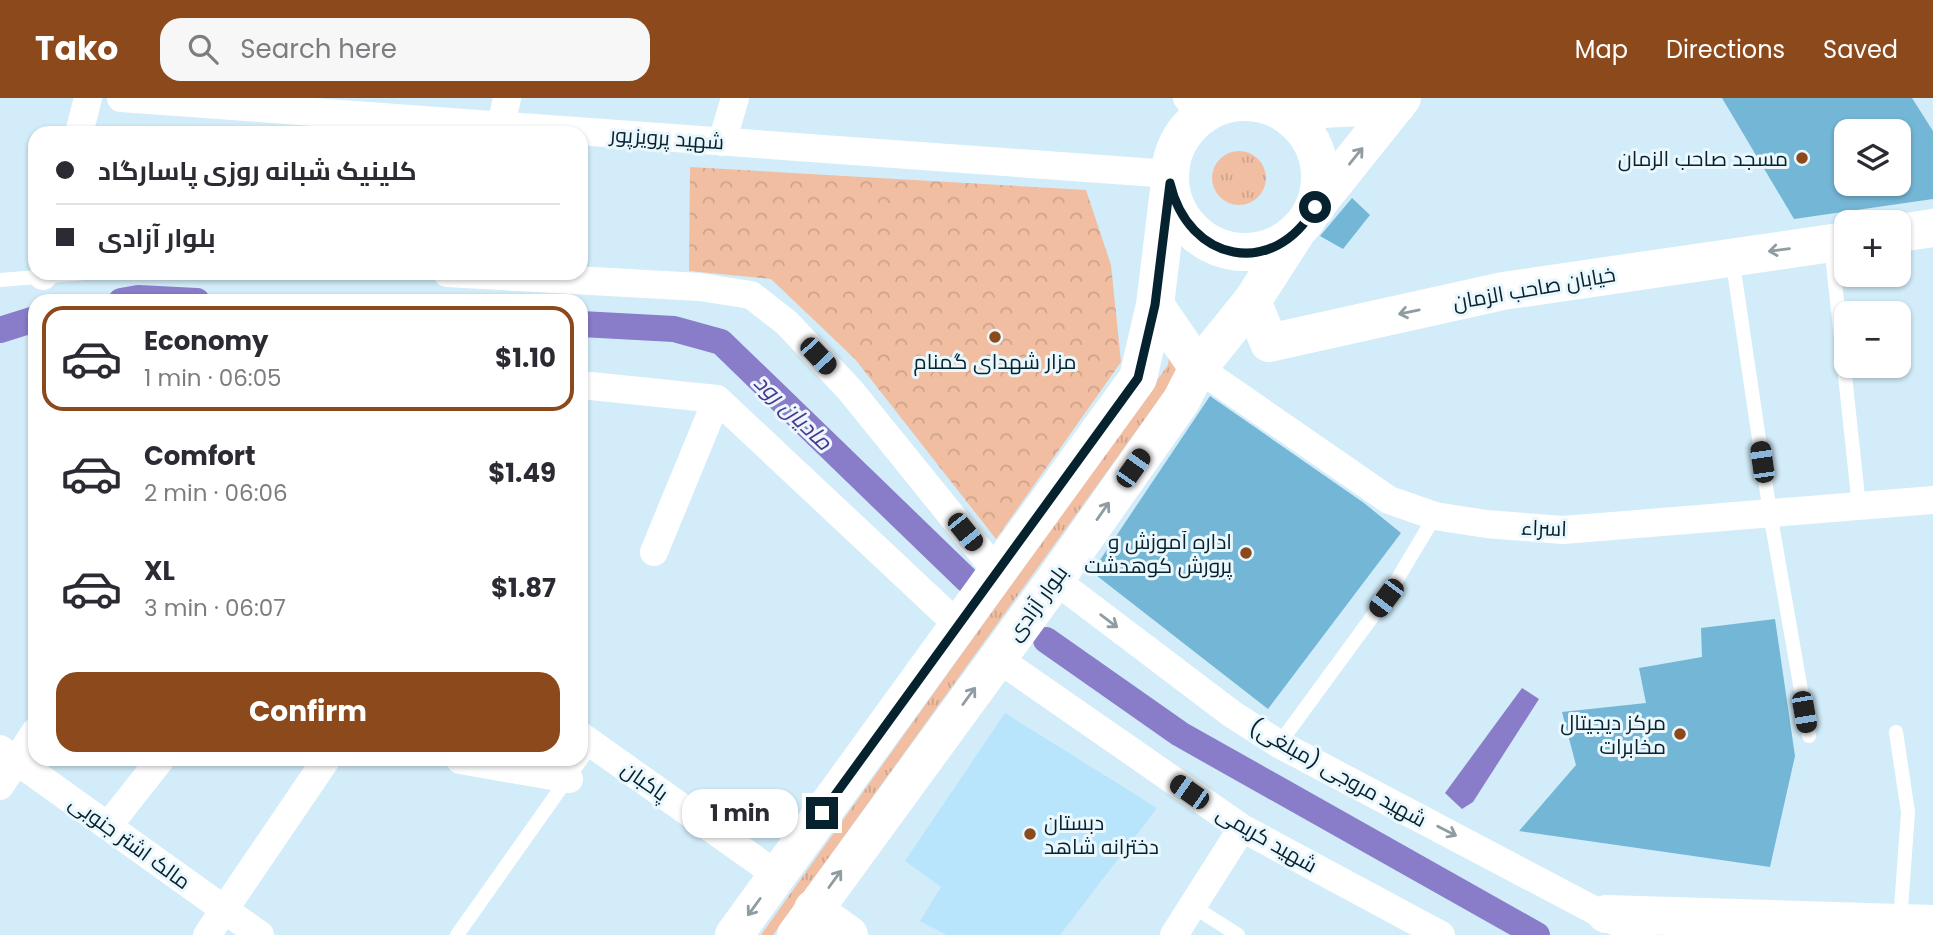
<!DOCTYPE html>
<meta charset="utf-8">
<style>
body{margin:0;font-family:Poppins,Cairo,sans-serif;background:#f7f7f7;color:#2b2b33;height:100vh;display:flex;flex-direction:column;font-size:26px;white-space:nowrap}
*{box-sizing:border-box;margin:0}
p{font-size:23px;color:#7c7c81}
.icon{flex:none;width:38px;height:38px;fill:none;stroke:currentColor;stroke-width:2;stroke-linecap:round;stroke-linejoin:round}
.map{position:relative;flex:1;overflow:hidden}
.details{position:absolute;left:28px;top:196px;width:560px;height:472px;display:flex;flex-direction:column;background:#fff;border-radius:21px;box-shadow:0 2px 5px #0004}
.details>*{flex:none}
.top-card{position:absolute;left:28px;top:28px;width:560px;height:154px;border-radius:21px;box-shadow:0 2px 5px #0004;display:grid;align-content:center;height:154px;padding:0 28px;background:#fff}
.tools{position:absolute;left:1834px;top:21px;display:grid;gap:14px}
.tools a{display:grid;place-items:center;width:77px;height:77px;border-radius:14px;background:#fff;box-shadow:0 2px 5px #0004;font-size:35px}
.end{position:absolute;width:32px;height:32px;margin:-16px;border:9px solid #06222e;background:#fff;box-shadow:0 0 0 4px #fff}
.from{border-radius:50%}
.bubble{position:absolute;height:49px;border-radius:21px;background:#fff;box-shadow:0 2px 5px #0004;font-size:23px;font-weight:700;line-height:49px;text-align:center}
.car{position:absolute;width:21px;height:42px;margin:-21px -10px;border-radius:9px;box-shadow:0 0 5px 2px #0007;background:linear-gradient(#222 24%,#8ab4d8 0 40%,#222 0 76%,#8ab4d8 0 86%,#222 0)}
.top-card b{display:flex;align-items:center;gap:24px;height:66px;font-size:26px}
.top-card b+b{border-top:2px solid #e1e1e2}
.top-card i{width:18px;height:18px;background:#2b2b33}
ul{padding:12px 0 0;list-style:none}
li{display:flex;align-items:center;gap:21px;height:105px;margin:0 14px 10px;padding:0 14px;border:4px solid transparent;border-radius:21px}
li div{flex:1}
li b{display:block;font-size:26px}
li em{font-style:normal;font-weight:700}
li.selected{border-color:#8c491c}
li>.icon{width:63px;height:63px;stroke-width:1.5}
.primary-button{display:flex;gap:14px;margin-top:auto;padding:14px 28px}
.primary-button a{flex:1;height:80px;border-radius:21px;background:#8c491c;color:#fff;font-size:28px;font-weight:700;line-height:80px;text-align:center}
header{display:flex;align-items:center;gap:42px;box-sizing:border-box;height:98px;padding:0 35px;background:#8c491c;color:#fff}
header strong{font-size:33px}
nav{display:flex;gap:38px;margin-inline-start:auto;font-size:24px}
.search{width:490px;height:63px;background:#f7f7f7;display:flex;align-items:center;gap:18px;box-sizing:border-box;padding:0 24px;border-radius:21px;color:#7c7c81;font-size:26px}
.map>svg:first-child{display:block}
.built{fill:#b9e5fc}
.grass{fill:url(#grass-tufts)}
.park{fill:url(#park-crowns)}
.water{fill:#897cc9}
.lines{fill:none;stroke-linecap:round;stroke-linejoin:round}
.canal{stroke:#897cc9;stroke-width:26}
.building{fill:#74b6d6;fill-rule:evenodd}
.lane{stroke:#fff;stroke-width:14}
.street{stroke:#fff;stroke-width:28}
.secondary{stroke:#fff;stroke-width:38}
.primary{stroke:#fff;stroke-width:38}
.oneway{stroke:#8f9ca1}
.route{stroke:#06222e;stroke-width:9}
.poi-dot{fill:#8c491c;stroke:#eaf7fd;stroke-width:2.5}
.labels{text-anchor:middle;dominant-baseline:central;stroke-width:6;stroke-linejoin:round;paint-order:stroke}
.street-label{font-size:21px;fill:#06222e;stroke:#eaf7fd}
.poi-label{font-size:21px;fill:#06222e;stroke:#eaf7fd;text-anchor:end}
.water-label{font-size:23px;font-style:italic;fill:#4d3692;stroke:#eaf7fd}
</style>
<header>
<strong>Tako</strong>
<div class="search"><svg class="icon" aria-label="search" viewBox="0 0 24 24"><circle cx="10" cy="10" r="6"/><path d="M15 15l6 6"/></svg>Search here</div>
<nav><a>Map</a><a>Directions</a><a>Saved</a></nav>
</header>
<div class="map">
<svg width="1933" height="837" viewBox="0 0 1933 837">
<defs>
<pattern id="grass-tufts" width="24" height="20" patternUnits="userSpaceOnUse" patternTransform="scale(1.75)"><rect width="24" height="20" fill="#f1bea2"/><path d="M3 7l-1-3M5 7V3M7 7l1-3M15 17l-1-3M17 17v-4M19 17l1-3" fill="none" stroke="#cda38c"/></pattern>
<pattern id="park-crowns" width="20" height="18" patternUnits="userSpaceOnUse" patternTransform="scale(1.75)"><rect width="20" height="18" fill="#f1bea2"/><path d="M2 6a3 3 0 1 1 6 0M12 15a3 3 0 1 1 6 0" fill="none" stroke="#cda38c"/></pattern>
</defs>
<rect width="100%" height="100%" fill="#d2ecf9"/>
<path class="built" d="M1005,615L1157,710L1060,837H947L920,823L941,789L905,763Z"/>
<path class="grass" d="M1212 80a27 27 0 1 1 54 0a27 27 0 1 1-54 0Z
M1171,245L1186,264L773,837H761L1168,267Z"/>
<path class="park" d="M690,69L1086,92L1111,167L1121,264L996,441L855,261L771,181L689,173Z"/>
<path class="water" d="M1522,590L1539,601L1473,704L1462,711L1445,695Z"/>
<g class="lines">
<path class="canal" d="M121,203L138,200L197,203
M581,226L674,231L721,244L967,482
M0,232L35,221
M1046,542L1180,636L1537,837"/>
</g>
<path class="building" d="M1722,0H1912L1933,33V101L1794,121ZM1846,33H1899V86H1846Z
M1352,100L1370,117L1343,151L1320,138Z
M1210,298L1364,405L1401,435L1268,611L1092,474Z
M1775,521L1795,658L1770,769L1519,733L1576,667L1562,614L1646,605L1639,570L1702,559L1701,530Z"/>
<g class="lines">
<path class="lane" d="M1831,147L1859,408
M1732,159L1770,415L1809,638
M0,182L86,175
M1896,634L1908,714L1900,824
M1279,646L1386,500L1435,418
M1194,809L1238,837
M457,837L592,646"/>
<path class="street" d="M121,0L1170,76
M1187,0L1202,17
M501,28L507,0
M79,35L88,0
M722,44L735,0
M447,175L700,189L751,197L787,225L850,292L998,475
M43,178L44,175
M1198,270L1389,402L1435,418L1486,426L1563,432L1933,402
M581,287L717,301L958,527
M654,454L717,301
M1055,482L1232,616L1279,646L1641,837
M997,560L1242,730L1441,837
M581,638L777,777
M0,651L260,837
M460,662L569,681
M0,688L35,634
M108,728L160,662
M207,837L326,662
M1174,837L1242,730"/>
<path class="secondary" d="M1284,13L1397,7
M1315,109L1402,0
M1899,135L1933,130
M1252,203L1269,245L1503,193L1846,143
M813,811L849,837
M1606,816L1933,826"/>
<path class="primary" d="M1170 79a75 75 0 1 1 150 0a75 75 0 1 1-150 0Z
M1155,207L1198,270
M734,837L1138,280L1155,207L1170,84
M796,837L1055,482L1181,303L1198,270L1252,203L1296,135"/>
</g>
<defs><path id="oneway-shaft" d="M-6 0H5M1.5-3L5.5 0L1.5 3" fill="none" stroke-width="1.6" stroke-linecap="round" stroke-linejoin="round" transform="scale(1.75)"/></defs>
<g class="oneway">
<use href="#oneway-shaft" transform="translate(1356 58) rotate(-51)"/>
<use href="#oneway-shaft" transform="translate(1779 152) rotate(173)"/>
<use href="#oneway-shaft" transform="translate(1409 214) rotate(168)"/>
<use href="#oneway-shaft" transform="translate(1103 413) rotate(-55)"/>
<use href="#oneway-shaft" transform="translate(1109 523) rotate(37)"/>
<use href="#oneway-shaft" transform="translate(969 598) rotate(-54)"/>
<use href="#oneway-shaft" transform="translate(1447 733) rotate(27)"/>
<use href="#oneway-shaft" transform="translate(835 781) rotate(-54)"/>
<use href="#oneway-shaft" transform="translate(754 809) rotate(126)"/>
</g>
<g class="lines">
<path class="route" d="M822,715L1138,280L1155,207L1170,85C1188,164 1274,182 1315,109"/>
</g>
<g class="poi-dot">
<circle cx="1802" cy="60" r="7"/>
<circle cx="995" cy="239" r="7"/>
<circle cx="1246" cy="455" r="7"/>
<circle cx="1680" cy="636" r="7"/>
<circle cx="1030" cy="736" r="7"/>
</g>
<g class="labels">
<g class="street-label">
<text transform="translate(667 40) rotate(4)">شهید پرویزپور</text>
<text transform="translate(1534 190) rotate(-10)">خیابان صاحب الزمان</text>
<text transform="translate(1544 430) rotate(2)">اسراء</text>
<text transform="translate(1037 505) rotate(-54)">بلوار آزادی</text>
<text transform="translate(1338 675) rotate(29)">شهید مروجی (مبلغی)</text>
<text transform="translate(645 683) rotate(35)">پاکبان</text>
<text transform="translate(1267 741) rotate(30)">شهید کریمی</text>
<text transform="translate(130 744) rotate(36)">مالک اشتر جنوبی</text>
</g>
<g class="poi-label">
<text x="1788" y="60">مسجد صاحب الزمان</text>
<text x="995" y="263" text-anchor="middle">مزار شهدای گمنام</text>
<text x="1232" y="443">اداره آموزش و<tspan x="1232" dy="24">پرورش کوهدشت</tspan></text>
<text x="1666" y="624">مرکز دیجیتال<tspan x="1666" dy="24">مخابرات</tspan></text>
<text x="1044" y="724" text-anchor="start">دبستان<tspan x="1044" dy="24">دخترانه شاهد</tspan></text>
</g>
<g class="water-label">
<text transform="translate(793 314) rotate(44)">مادیان رود</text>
</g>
</g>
</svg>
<div class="tools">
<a><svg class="icon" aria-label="layers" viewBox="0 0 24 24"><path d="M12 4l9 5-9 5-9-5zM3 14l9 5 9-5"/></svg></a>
<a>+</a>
<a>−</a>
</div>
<i class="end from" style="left:1315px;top:109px"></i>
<i class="end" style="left:822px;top:715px"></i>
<div class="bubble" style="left:682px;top:691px;width:116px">1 min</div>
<i class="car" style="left:818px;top:258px;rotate:137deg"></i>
<i class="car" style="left:1762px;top:364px;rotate:352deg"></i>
<i class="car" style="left:1133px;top:370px;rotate:35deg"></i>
<i class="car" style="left:965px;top:434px;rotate:141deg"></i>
<i class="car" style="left:1386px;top:500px;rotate:217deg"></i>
<i class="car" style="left:1804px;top:614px;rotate:170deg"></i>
<i class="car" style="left:1189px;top:694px;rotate:305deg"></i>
<div class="top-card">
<b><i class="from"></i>کلینیک شبانه روزی پاسارگاد</b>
<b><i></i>بلوار آزادی</b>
</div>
<section class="details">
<ul>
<li class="selected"><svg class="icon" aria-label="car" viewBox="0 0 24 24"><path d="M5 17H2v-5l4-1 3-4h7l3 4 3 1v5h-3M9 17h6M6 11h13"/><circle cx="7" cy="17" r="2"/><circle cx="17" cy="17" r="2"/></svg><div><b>Economy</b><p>1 min · 06:05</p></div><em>$1.10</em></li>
<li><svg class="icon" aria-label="car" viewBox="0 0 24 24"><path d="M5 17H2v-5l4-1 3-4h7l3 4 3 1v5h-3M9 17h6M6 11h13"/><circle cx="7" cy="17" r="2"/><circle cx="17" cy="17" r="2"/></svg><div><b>Comfort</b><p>2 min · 06:06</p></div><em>$1.49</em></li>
<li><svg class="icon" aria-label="car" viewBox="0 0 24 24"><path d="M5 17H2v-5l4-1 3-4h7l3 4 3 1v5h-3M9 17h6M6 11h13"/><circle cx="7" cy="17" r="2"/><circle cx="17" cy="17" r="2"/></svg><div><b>XL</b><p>3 min · 06:07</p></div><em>$1.87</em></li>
</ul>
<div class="primary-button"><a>Confirm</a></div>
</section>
</div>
